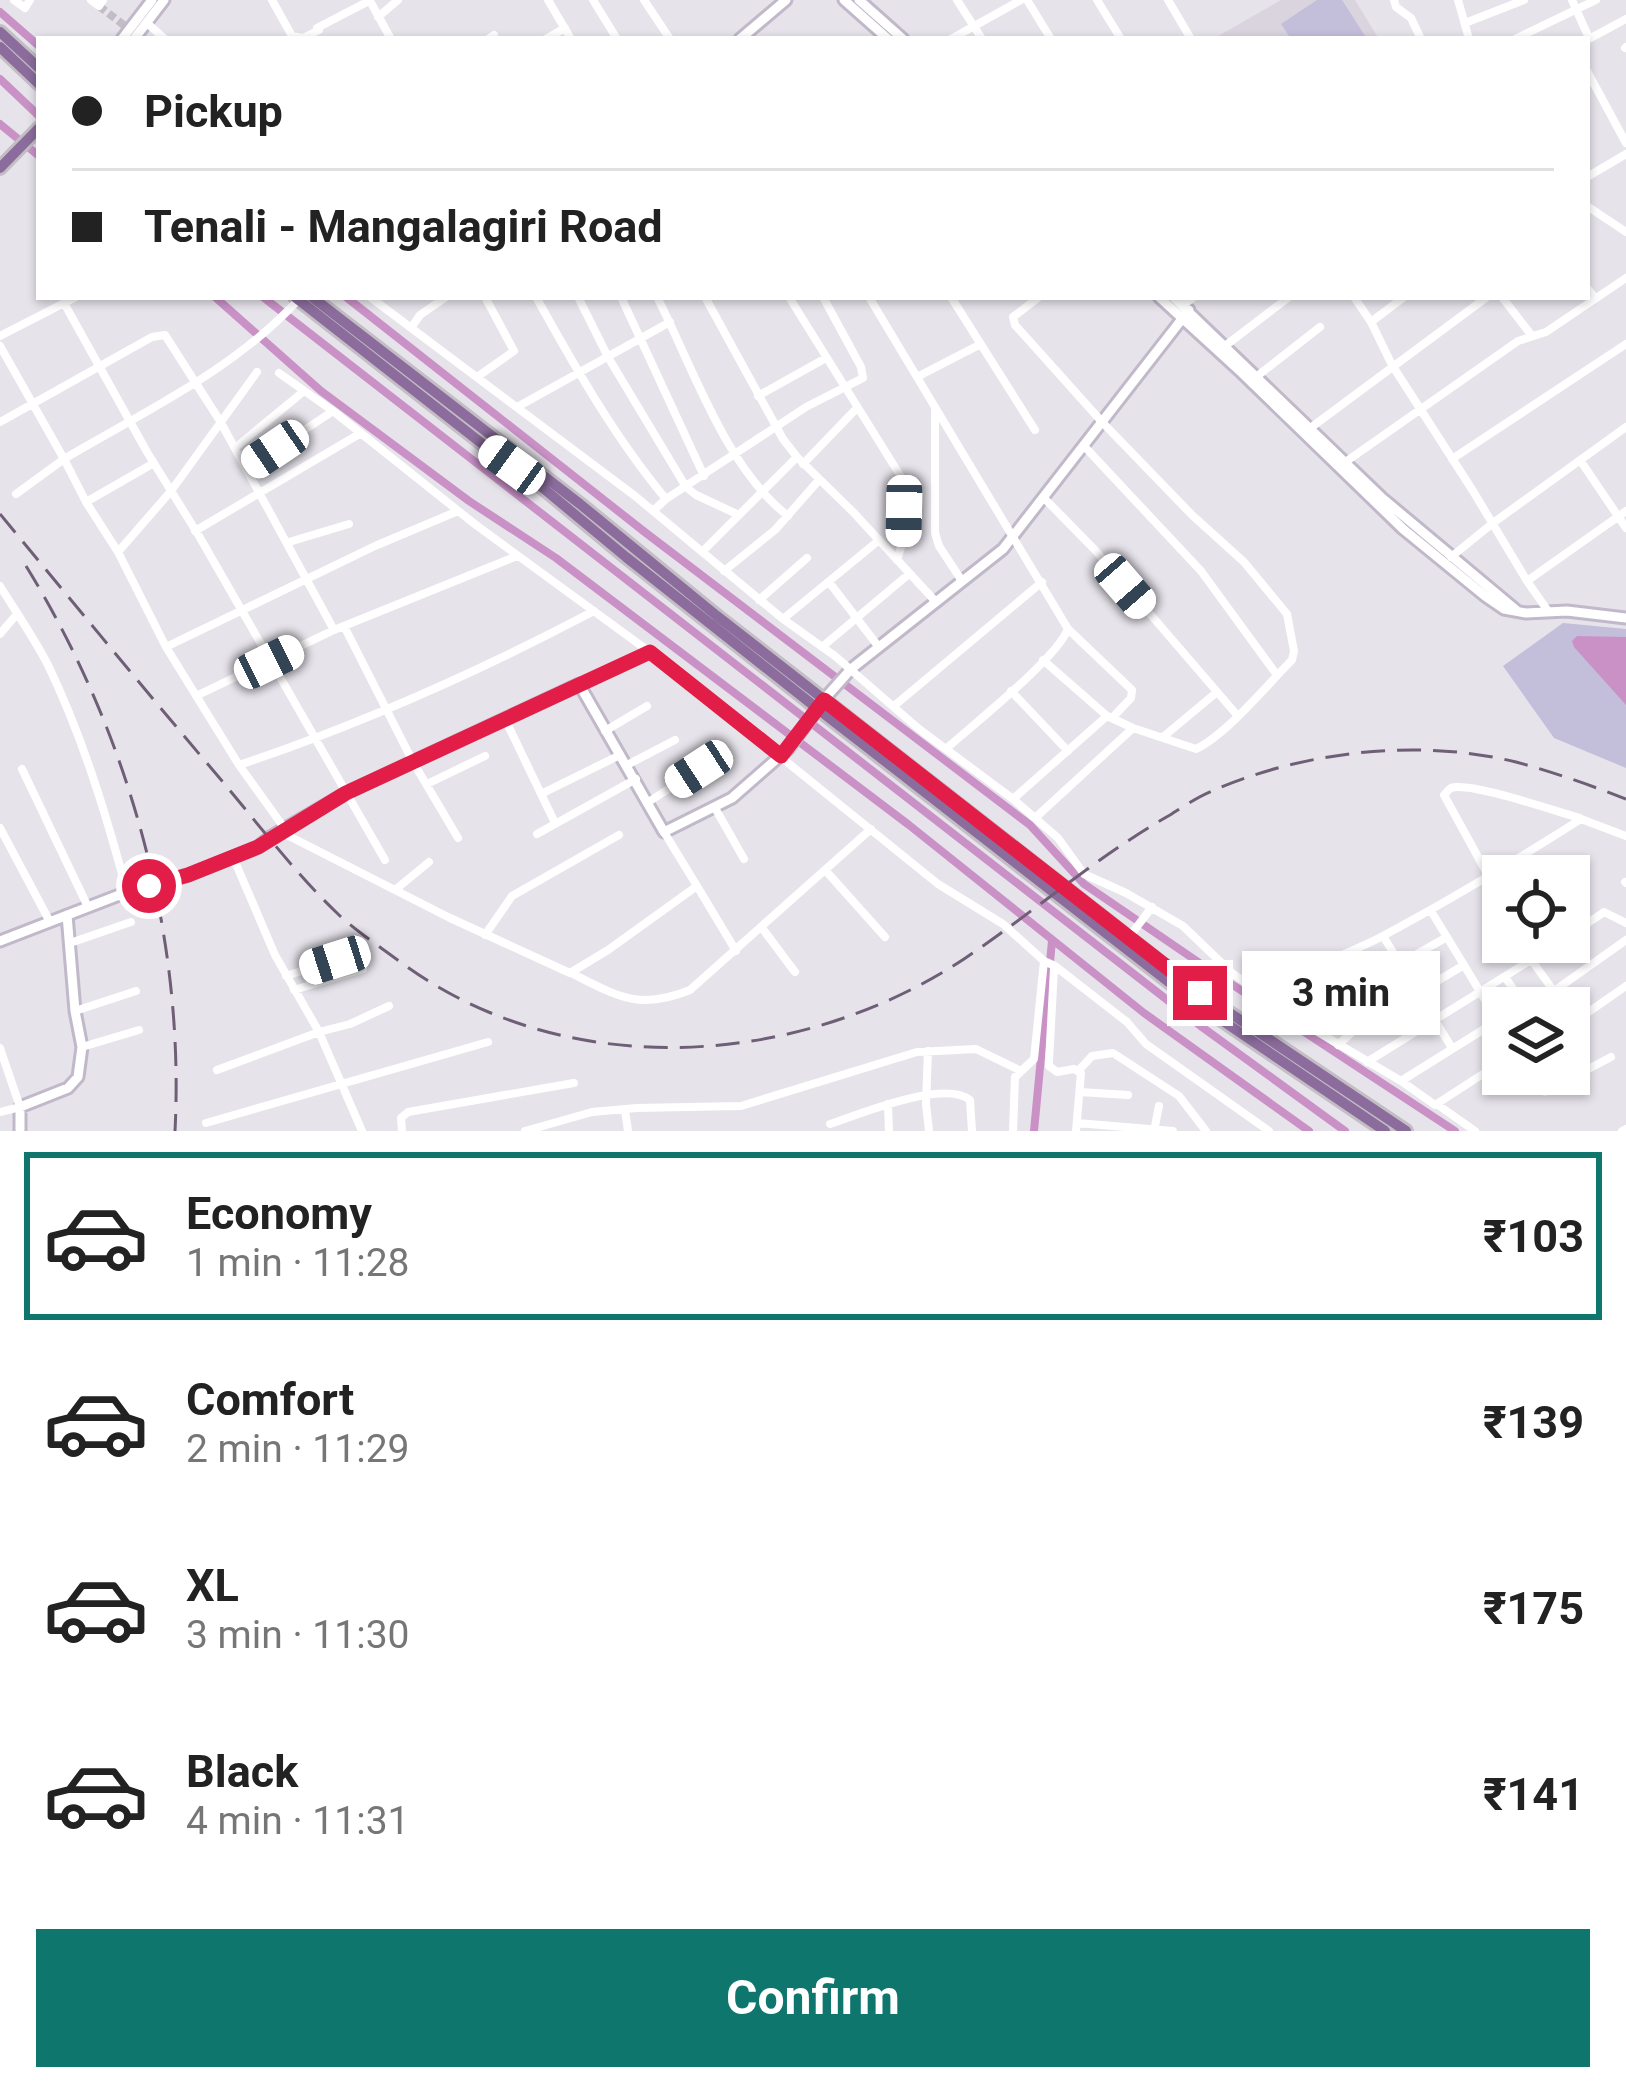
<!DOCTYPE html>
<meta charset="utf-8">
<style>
body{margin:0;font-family:Roboto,sans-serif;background:#f2f2f2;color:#222;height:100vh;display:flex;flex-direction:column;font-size:45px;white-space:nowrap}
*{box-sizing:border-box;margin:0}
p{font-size:39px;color:#767676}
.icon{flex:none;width:66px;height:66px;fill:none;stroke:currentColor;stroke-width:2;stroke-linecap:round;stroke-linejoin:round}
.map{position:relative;height:1131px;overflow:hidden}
.panel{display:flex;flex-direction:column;background:#fff;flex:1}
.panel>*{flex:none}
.guide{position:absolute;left:36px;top:36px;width:1554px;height:264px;border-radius:0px;box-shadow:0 3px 9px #0004;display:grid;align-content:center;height:264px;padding:0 36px;background:#fff}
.tools{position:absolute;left:1482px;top:855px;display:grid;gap:24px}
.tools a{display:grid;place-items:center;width:108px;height:108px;border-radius:0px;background:#fff;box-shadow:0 3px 9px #0004;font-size:60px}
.end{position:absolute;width:54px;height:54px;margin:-27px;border:15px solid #e11d48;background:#fff;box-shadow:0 0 0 6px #fff}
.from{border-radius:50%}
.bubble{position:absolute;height:84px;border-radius:0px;background:#fff;box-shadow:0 3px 9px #0004;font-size:39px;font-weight:700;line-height:84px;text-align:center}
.car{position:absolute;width:36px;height:72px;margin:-36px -18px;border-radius:15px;box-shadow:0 0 9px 3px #0007;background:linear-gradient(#fff 24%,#345 0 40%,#fff 0 76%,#345 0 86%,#fff 0)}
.guide b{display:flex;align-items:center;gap:42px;height:114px;font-size:45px}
.guide b+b{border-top:3px solid #e0e0e0}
.guide i{width:30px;height:30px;background:#222}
ul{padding:21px 0 0;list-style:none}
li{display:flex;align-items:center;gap:36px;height:168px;margin:0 24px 18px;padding:0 12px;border:6px solid transparent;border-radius:0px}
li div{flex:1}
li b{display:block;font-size:45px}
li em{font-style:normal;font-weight:700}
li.current{border-color:#0f766e}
li>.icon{width:108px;height:108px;stroke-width:1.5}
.primary-button{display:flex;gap:24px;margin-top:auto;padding:24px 36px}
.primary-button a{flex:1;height:138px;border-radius:0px;background:#0f766e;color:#fff;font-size:48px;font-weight:700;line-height:138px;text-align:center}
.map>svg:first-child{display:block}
.built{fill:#dad4df}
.green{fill:#c3beda}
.water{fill:#ca91c7}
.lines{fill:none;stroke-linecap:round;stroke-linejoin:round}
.canal{stroke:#ca91c7;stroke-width:8}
.street-tunnel{stroke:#c3bdc8;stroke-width:8;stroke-dasharray:8 4;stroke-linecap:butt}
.secondary-casing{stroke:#c1b8ca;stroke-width:15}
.primary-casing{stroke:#c2bec4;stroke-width:16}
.street{stroke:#fff;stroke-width:8}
.secondary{stroke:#fff;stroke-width:9}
.primary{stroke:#8b6c9c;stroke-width:10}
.rail{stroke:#6e5f76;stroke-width:3;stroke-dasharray:24 12;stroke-linecap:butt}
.route{stroke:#e11d48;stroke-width:15}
</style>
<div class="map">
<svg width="1626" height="1131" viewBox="0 0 1626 1131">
<rect width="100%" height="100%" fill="#e7e3eb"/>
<path class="built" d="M1281,0H1355L1379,39H1213Z"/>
<path class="green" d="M1317,0H1342L1367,39H1291L1281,24Z
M1563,623L1626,629V768L1554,738L1503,666Z"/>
<path class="water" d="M1577,636L1626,637V705L1574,647L1572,641Z"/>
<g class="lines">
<path class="canal" d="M0,12L39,46
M0,79L39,116
M0,124L39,156
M215,297L321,391L469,501L556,558L909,825L1144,1013L1309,1131
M263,297L1202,1027L1345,1131
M346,297L646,533L1030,825L1084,884L1201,964L1455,1131
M1034,1131L1052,941"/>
<path class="street-tunnel" d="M99,6L125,26"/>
<defs>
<path id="secondary" d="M844,0L888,39
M859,0L903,39
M122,39L152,0
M134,39L164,0
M740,39L786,0
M1159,297L1242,373L1403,529L1485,596L1504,609L1526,613L1567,611L1626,618
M1173,297L1382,498L1516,610
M0,941L127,892L188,875L258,847L270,837L346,793L579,684L664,832L732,798L788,749L827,696L851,669L1003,549L1189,310
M20,1131V1107L68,1088L78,1077L82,1047L75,1011L67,915"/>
<path id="primary" d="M0,32L39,68
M0,47L39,84
M0,168L39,128
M295,297L480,442L543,488L626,557L818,709L1192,1000L1385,1131
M312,297L580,504L717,616L1200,993L1406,1131"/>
</defs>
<use href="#secondary" class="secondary-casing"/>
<use href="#primary" class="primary-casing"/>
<path class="street" d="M14,0L25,8L30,0
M91,0L99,6L103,0
M272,0L292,36L303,38L319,30
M548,0L571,39
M593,0L617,39
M644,0L670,39
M957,0L982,39
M1027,0L1051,39
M1097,0L1121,39
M1168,0L1191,39
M1394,0L1396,7L1411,18L1421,39
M1458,0L1469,39
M1572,0L1589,38
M370,1L391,39
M378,17L398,0
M1465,23L1524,0
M148,24L165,39
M317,28L369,1
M488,39L494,35
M546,39L565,28
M951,39L1021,0
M1515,39L1596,0
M1587,40L1626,19
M1625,48L1626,47
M1587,71L1626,143
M1587,177L1626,154
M1587,206L1626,232
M1587,288L1595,298
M370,297L635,496L783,619L835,656L919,729L1013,799L1058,838L1084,874L1126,893L1183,926L1232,973L1301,1022L1401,1081L1435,1105L1503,1061
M536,297C575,367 615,438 666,499
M578,297L608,357L686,487L696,495L739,515
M621,297L704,476
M657,297C693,367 725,467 788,516
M705,297L783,439L797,457L854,513L936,602
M789,297L903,480V541L897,560
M869,297L1068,629C1056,659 975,723 947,748
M951,297L1035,430
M1039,297L1013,317L1015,325L1103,423L1192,515L1244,562L1287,614L1294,651L1292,660C1266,686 1227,734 1196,749L1133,728L1107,716L1043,660
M1354,297L1371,322L1392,365L1473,491L1527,581L1548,611
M1502,297L1532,336
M64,303L147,452L199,536L385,860
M1183,305L1194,297
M1371,322L1404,297
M411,328L420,315L446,297
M0,336L76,297
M0,346L64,459C145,411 234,370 298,300
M1225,346L1289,297
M279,373L333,411L476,525L658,658L938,884L1003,924L1044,961L1055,966L1127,1022L1146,1044L1269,1131
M477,377L514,351L485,297
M917,377L979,345
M1256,377L1320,327
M758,396L826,358
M519,406L670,322
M935,410V533L939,546L962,581
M0,422L152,337L165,335L220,421L334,630
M1309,429L1487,297
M1084,446L1201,571L1277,675
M235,448L304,391
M1452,459L1626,344
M1580,460L1626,528
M1344,463L1518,341L1546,332L1626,278
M803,464L856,409
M246,469L333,411
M16,494L64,459L86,502L118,552L166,647L239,765L285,829
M1043,497L1095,550L1237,715
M86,502L154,463
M653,511L666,499L806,407L863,378L861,367L823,297
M195,531L361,433
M289,542L349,524
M118,552L171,491L257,372
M702,552L797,457
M1451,557L1493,523L1626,427
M724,571L775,530L819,480
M1527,581L1626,511
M829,582L878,646
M0,586C16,612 34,638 48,665C83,738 106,814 127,892
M759,600L807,558
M783,619L878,541
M344,626L413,762L458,838
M1068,629L1132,690L1131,698L1112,718
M0,634L17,614
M166,647L375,546L458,511
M822,647L909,574
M579,684L650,652
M1011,691L1068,751
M196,696L334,630L517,556
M894,706L1042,582
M505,719L555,823
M605,731L647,706
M1163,737L1217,692
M239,765C362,724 480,671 594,611
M627,765L675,740
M22,769L88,907
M427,784L485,756
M541,794L620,755
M1013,799L1107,716
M647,803L699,769
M715,808L744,859
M1035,818L1133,728
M0,828L50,922
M281,832L450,918L570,973L608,950L697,886L664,832
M537,834L636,779
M233,857L275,955L319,1032L362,1131
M826,871L885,937
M1489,877L1444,795C1446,793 1448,790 1451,788C1469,781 1557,812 1580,818
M1625,882L1626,883
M697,886L736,951
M395,890L429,862
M1431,911L1464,965
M762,928L795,972
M485,935L512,896L619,835
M1383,936L1452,1048
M1569,936L1604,912L1626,923
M1126,941L1152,907
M70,943L131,922
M1522,947L1566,1008
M1054,968L1049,1062V1066L1057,1072L1074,1069L1081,1073L1076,1131
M571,973C617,996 639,1011 690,990L871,829
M286,976L335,960
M1505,977L1526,1008
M294,990L363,969
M1554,991L1626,940
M1261,994C1298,970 1340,958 1379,938C1449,901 1515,861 1581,819L1626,836
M75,1011L136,991
M1569,1020L1590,1011L1626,986
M1316,1031C1350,989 1400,964 1447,937
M1338,1045L1351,1033L1464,965L1503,1030
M82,1047L139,1030
M0,1048L20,1107L0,1112
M928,1051L926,1104L929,1131
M1367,1062L1560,942
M217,1070L319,1032L350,1024L389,1006
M1079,1070L1092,1056L1113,1053L1179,1096L1206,1131
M1530,1074L1539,1089L1545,1092L1611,1057
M1401,1081L1497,1021
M1080,1092L1128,1095
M888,1104L889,1131
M1438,1105L1475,1131
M625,1110L628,1131
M206,1123L488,1042
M1077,1123L1173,1131
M830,1124C860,1114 944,1079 970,1100L972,1131
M402,1131L401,1118L408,1112L574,1083
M525,1131L592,1112L637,1108L741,1106L917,1052L976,1049L1019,1070
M1013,1131L1015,1077L1034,1059L1044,961
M1154,1131L1159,1106
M1622,1131L1626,1129"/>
<use href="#secondary" class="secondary"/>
<use href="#primary" class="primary"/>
<path class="rail" d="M0,514C72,601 144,689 217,775C256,821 294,872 338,914C356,931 379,946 399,961C564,1084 797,1069 964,959C1034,912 1096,857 1170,815C1183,807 1197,797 1212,791C1304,751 1418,738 1516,762C1553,772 1590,785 1626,799
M26,566C129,733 185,935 175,1131"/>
</g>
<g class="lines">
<path class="route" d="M149,886L188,875L258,847L346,793L650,652L781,756L824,700L1200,993"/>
</g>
</svg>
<div class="tools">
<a><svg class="icon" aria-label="locate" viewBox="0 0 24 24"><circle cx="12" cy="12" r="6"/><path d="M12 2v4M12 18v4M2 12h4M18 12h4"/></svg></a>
<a><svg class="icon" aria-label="layers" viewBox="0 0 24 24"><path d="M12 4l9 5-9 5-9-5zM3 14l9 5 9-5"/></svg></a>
</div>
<i class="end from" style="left:149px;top:886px"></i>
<i class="end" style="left:1200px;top:993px"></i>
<div class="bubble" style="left:1242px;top:951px;width:198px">3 min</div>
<i class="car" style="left:275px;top:449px;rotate:236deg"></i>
<i class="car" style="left:512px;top:465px;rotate:306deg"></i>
<i class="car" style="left:904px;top:511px;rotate:181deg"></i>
<i class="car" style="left:1125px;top:586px;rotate:139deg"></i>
<i class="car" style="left:269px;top:662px;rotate:64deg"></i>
<i class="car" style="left:699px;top:769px;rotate:237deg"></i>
<i class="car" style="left:335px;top:960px;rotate:252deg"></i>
<div class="guide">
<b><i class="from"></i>Pickup</b>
<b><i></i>Tenali - Mangalagiri Road</b>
</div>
</div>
<section class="panel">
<ul>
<li class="current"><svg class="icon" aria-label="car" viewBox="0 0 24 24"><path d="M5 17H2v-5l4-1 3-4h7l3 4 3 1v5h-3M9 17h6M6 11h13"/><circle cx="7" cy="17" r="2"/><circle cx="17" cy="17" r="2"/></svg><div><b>Economy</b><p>1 min · 11:28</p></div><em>₹103</em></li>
<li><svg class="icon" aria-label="car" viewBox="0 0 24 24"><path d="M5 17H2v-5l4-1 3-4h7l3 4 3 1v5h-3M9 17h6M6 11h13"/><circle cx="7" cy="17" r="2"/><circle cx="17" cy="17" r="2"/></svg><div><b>Comfort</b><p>2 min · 11:29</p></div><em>₹139</em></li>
<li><svg class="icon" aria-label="car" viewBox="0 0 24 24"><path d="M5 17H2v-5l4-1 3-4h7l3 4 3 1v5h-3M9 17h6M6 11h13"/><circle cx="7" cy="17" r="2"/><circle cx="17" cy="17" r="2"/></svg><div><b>XL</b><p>3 min · 11:30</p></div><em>₹175</em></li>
<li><svg class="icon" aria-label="car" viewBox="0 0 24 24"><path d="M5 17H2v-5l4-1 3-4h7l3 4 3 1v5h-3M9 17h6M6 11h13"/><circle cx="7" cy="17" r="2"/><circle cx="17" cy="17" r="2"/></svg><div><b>Black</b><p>4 min · 11:31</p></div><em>₹141</em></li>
</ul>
<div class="primary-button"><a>Confirm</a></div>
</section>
